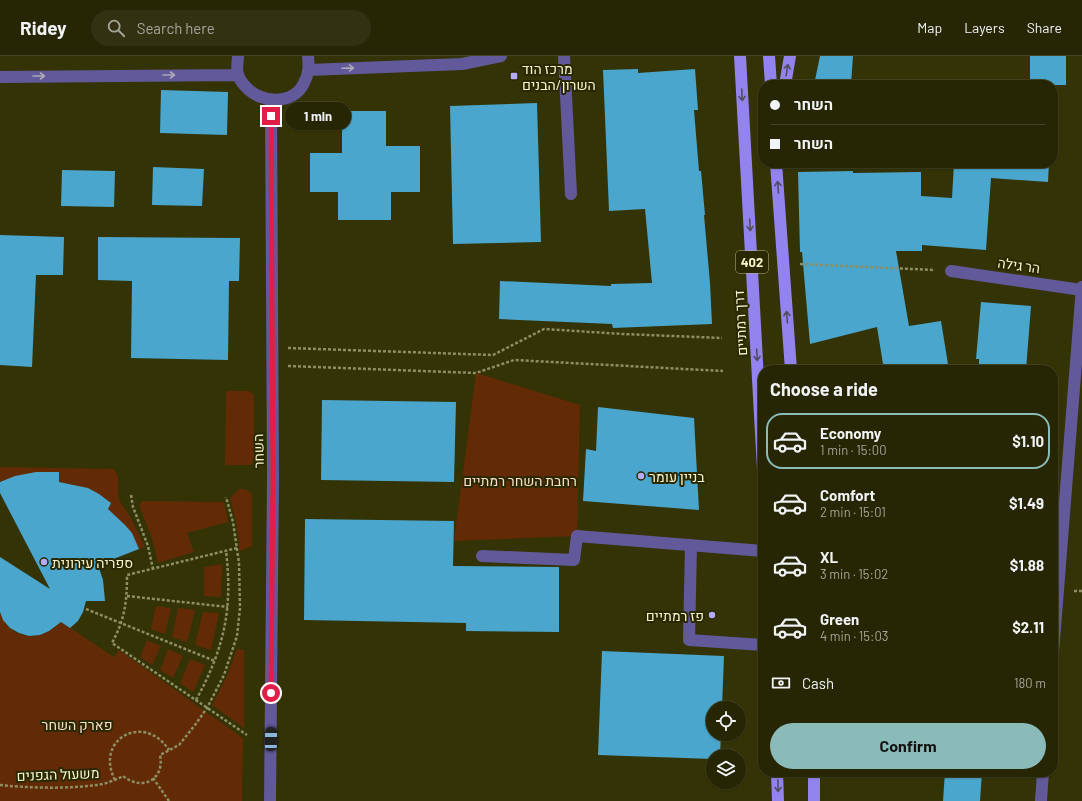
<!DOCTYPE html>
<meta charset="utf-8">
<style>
body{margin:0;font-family:Barlow,Heebo,sans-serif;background:#323213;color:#f1f3f6;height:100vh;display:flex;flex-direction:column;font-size:15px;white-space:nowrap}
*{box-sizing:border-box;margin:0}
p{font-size:13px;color:#a4a59a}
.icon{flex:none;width:22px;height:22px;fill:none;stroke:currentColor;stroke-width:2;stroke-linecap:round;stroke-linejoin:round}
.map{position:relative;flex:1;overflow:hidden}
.details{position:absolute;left:758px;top:309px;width:300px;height:412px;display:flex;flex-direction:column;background:#262604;border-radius:16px;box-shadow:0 1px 3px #0004,0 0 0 1px #424326}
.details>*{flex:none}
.guide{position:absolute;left:758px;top:24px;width:300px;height:88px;border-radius:16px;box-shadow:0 1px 3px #0004,0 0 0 1px #424326;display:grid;align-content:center;height:88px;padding:0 12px;background:#262604}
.tools{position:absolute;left:706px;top:645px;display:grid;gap:8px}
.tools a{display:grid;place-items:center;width:40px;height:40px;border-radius:50%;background:#262604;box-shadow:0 1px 3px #0004,0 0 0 1px #424326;font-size:20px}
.end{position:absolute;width:18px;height:18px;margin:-9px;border:5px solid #e11d48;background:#fff;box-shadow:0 0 0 2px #fff}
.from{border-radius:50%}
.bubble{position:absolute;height:28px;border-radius:14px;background:#262604;box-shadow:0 1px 3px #0004,0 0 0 1px #424326;font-size:13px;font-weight:700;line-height:28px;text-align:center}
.car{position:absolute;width:12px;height:24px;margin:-12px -6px;border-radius:5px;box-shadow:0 0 3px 1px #0007;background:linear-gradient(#222 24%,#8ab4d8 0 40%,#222 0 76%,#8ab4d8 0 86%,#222 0)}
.guide b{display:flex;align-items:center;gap:14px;height:38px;font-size:15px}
.guide b+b{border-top:1px solid #424326}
.guide i{width:10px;height:10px;background:#f1f3f6}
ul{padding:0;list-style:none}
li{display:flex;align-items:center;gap:12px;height:56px;margin:0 8px 6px;padding:0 4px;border:2px solid transparent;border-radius:16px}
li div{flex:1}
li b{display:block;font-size:15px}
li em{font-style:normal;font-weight:700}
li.on{border-color:#8bbbb9}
li>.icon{width:36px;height:36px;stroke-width:1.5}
h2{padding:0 12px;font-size:18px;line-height:48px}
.pay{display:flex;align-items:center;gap:10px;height:44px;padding:0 12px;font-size:15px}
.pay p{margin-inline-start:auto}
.action{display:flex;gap:8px;margin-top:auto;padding:8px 12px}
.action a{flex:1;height:46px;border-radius:24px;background:#8bbbb9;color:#111;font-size:16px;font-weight:700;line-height:46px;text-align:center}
header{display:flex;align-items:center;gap:24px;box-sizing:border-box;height:56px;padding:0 20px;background:#262604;border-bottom:1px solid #424326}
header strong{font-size:19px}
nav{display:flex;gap:22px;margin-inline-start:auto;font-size:14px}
.search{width:280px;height:36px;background:#323213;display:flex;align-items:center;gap:10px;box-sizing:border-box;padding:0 14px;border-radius:22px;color:#a4a59a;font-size:15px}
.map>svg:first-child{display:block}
.green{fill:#622b06}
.building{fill:#4aa6cc}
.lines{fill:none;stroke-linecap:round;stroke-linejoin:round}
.path{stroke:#8d8e64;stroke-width:2.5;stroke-dasharray:3 2;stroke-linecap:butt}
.minor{stroke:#62599a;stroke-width:12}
.major{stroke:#9383ee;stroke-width:12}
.oneway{stroke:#aca8b4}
.oneway2{stroke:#534c5f}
.route{stroke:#e11d48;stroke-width:5}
.poi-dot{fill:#b4acf9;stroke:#292800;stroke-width:1.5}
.labels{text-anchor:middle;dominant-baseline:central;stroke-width:4;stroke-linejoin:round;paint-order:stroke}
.shield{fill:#292800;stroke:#b8b891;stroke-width:1}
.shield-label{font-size:13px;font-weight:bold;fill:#f5f6cf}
.poi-label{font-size:14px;fill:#f5f6cf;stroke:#292800;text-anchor:start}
.street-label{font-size:14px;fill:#f5f6cf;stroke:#292800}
.park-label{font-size:14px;fill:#fadccc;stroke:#292800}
</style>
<header>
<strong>Ridey</strong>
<div class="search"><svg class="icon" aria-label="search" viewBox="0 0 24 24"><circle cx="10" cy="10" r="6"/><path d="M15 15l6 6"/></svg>Search here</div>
<nav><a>Map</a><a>Layers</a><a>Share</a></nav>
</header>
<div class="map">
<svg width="1082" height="745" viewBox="0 0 1082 745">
<rect width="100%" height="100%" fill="#333306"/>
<path class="green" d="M476,317L580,349L577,480L454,485Z
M226,335H249L254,339V403L251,409H225Z
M0,411L113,413C122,419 116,433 119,443C121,448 126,454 129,459C135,470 140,480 145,491L139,493C132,477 124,464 107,455L111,447C92,433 82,430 59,426L58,416C36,416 21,417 0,426Z
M239,433C246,433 249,433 252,440V490L240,495L236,466L230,442Z
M142,445L224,446L228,466L187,477L194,496L158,507L152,482L140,452V448Z
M222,508L221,541L204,540V511Z
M156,550L171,552L165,578L151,573Z
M178,552L195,554L187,586L172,581Z
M0,556C2,562 5,568 10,572C24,585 49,581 60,565L114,601L119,594L243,682L242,745H0Z
M203,556L219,557L211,594L195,589Z
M147,584L161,590L152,609L140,601Z
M168,593L183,600L173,622L160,614Z
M237,593L244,594V672L212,649L226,622Z
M190,603L205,609L193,636L180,627Z"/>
<path class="building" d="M820,0H853L851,29H814Z
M1030,0H1066V29H1030Z
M638,13V17L695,13L698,54H694L699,115H701L705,159H704L710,227L712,268L613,272L612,268L499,263L500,225L611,230V228L652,227L645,153L609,155L603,14Z
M161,34L228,36L227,79L160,77Z
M537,47L541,186L453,188L450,50Z
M342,55H386V90H420V136H391V164H338V136H310V97H342Z
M954,107H1049L1048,126L991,122L986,194L922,189V195H896L909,270L941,265L948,308L908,314H884L877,271L810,288L802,196H800L798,116L853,115V117L921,116V140L952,142Z
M153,111L204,113L202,150L152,149Z
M62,114L115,115L114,151L61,150Z
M0,179L64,181L63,219H36L32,311L0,309Z
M98,181L240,182L239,225H229L228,304L131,302L132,225L98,224Z
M981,246L1031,250L1026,314H979V303H976Z
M322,344L456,346L454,426L321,424Z
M598,351L694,362L699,454L583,445L586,393L596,395Z
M36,416H59V426L88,432L99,438L111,447L108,453L125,469L132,477L139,493L98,509L103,524L105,545H86L83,556L78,565L70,572L61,566L49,575L40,579L29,580L19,577L10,572L3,564L0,556V501L50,533L0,437V426L15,420Z
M305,463L454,465L453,510L559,511V576L466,575V567L304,564Z
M602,595L724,600L722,652H713V678H721L720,700H713V703L598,699Z
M945,716H982L980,745H943Z"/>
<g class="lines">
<path class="path" d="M800,208L935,214
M288,292L493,299L544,273L623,278L722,282
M288,310L476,317L514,304L723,315
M131,439L133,451L148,490L153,513
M237,492L127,519C127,545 125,563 112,587L247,679
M1074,535H1082
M127,540L228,551
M86,553L215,605
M196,644C224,593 233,553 226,495
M153,722L169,745
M115,724C94,683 144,656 169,694
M0,729C29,732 68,733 97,729C106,728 115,724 123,720C143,736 165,723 160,699L179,689L195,669L207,652L224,619L237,580L240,552L239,507L233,466L226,441"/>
<path class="minor" d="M238,0C238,5 236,13 238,18C239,23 243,28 246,31C261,48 294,49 304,27C309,18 309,10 308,0
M564,0L571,138
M309,14L462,8L501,0
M0,21L238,19
M951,215L1082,234
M691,489L689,584L763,589
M482,500L574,504L577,480L763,495
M1053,597L1082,231
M270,745L273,422L271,44
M1041,745L1043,716"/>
<path class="major" d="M740,0L763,413
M769,0L771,29
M785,29L790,0
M776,107L791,314
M777,716L778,745
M814,716V745"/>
</g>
<defs><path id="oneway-shaft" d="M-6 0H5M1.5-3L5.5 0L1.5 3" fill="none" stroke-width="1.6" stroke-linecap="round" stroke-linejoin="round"/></defs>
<g class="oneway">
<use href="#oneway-shaft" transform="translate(348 12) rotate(-2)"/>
<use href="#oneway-shaft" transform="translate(169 19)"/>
<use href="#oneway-shaft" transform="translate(39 20)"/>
</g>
<g class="oneway2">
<use href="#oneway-shaft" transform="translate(787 14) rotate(-81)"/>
<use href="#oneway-shaft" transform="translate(742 39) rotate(87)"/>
<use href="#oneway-shaft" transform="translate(778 131) rotate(-94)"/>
<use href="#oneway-shaft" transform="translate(750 169) rotate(87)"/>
<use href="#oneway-shaft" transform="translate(787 261) rotate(-94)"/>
<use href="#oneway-shaft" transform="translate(757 299) rotate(87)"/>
<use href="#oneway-shaft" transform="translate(778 730) rotate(89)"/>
</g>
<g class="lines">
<path class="route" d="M271,60L273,422L271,637"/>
</g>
<g class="poi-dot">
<rect x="510" y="16" width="8" height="8" rx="2"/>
<circle cx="641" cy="420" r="4"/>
<circle cx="44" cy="506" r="4"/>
<circle cx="712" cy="559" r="4"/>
</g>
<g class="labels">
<rect class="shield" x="736" y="195" width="32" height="22" rx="3"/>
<g class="shield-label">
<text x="752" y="206">402</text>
</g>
<g class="poi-label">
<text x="522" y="12">מרכז הוד<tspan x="522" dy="16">השרון/הבנים</tspan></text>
<text x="649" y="420">בניין עומר</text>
<text x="52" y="506">ספריה עירונית</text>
<text x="704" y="559" text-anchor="end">פז רמתיים</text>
</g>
<g class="street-label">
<text transform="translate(1019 209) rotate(8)">הר גילה</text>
<text transform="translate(740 267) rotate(-93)">דרך רמתיים</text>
<text transform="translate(258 395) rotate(-91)">השחר</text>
<text transform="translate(58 718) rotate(-2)">משעול הגפנים</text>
</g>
<g class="park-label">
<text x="520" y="424">רחבת השחר רמתיים</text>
<text x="77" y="668">פארק השחר</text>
</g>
</g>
</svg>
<div class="tools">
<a><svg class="icon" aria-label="locate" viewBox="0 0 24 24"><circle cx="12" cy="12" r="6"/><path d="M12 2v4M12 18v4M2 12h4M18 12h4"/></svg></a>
<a><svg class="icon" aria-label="layers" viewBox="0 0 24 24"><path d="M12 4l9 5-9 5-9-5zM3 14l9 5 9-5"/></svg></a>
</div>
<i class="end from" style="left:271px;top:637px"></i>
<i class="end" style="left:271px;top:60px"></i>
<div class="bubble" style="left:285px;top:46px;width:66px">1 min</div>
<i class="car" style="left:271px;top:683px;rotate:1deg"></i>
<div class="guide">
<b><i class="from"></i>השחר</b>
<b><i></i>השחר</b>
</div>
<section class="details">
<h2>Choose a ride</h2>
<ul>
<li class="on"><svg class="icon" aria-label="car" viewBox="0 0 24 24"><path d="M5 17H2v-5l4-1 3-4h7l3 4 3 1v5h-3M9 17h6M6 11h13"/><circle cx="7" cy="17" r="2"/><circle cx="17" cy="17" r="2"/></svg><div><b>Economy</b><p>1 min · 15:00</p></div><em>$1.10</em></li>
<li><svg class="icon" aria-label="car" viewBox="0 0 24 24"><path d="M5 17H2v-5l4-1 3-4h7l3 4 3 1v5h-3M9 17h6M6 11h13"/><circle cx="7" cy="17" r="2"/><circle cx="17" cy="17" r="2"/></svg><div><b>Comfort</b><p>2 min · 15:01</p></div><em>$1.49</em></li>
<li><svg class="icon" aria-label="car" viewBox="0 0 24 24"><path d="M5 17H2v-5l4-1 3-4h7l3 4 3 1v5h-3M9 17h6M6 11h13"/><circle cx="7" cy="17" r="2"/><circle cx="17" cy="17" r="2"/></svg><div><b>XL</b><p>3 min · 15:02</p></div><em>$1.88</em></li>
<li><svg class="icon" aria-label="car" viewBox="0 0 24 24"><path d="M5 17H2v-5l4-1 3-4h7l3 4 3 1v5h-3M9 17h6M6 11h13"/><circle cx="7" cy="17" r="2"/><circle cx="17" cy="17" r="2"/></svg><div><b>Green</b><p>4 min · 15:03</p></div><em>$2.11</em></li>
</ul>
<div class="pay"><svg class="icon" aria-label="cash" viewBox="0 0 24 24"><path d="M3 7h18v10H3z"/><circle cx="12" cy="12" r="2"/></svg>Cash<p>180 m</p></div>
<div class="action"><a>Confirm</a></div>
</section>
</div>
